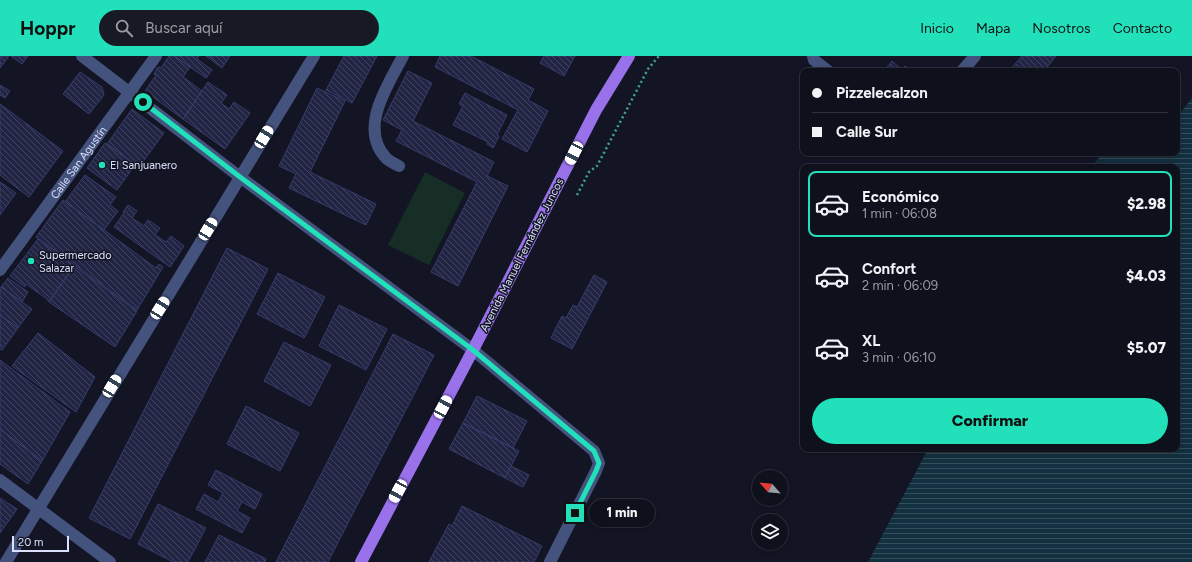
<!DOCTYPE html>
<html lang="es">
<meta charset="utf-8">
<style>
body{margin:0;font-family:Figtree,sans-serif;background:#171925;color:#f1f3f6;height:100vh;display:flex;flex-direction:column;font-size:15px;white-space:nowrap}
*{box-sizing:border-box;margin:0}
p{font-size:13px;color:#9b9da3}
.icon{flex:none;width:22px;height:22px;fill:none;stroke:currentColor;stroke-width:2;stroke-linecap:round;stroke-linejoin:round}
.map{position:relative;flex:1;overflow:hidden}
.side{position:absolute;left:800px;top:108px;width:380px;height:288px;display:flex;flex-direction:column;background:#0e101c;border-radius:8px;box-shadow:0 2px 6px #0003,0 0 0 1px #2e303b}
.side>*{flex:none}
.hud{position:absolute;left:800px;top:12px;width:380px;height:88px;border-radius:8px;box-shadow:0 2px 6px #0003,0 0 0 1px #2e303b;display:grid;align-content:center;height:88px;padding:0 12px;background:#0e101c}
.needle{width:26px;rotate:297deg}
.buttons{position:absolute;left:752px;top:414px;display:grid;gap:8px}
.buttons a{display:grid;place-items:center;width:36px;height:36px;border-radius:50%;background:#0e101c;box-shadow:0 2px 6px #0003,0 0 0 1px #2e303b;font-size:20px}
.scale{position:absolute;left:12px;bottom:10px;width:57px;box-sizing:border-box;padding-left:4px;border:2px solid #dbe1fa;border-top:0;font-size:11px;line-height:14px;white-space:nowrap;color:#dbe1fa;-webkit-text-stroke:3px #131525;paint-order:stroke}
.end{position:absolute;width:18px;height:18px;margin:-9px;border:5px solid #21e0ba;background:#111;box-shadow:0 0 0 2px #111}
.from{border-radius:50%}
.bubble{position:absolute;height:28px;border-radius:14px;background:#0e101c;box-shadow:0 2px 6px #0003,0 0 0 1px #2e303b;font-size:13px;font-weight:800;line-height:28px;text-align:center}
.car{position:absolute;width:12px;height:24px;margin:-12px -6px;border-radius:5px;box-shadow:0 0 3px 1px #0007;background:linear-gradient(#fff 24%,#345 0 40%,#fff 0 76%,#345 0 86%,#fff 0)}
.hud b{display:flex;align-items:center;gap:14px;height:38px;font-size:15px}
.hud b+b{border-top:1px solid #2e303b}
.hud i{width:10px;height:10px;background:#f1f3f6}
ul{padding:7px 0 0;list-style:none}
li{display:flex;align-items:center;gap:12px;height:66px;margin:0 8px 6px;padding:0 4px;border:2px solid transparent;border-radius:8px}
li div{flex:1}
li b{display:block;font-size:15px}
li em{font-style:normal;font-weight:800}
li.selected{border-color:#21e0ba}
li>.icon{width:36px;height:36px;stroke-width:1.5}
.action{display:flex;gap:8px;margin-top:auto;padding:8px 12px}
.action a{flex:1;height:46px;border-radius:24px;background:#21e0ba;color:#111;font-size:16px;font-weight:800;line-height:46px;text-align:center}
header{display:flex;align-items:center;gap:24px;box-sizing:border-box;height:56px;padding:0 20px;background:#21e0ba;color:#111}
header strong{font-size:19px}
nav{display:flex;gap:22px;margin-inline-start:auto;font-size:14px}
.search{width:280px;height:36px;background:#171925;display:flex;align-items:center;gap:10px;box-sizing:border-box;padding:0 14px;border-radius:22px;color:#9b9da3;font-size:15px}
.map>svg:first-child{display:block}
.garden{fill:#162e26}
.water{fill:url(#water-rules)}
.building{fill:url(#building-back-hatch);stroke:#363c6c}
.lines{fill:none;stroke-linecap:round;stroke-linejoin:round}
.path{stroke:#40a983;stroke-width:2.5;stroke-dasharray:2 3;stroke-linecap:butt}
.minor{stroke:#44537d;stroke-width:12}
.major{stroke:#9971eb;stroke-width:12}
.route{stroke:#21e0ba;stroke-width:5}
.poi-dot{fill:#21e0ba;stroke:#131525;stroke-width:1.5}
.labels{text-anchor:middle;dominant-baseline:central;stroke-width:3;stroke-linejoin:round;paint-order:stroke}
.street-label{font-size:11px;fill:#dbe1fa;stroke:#131525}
.poi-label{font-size:11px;fill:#dbe1fa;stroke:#131525;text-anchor:start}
</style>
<header>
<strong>Hoppr</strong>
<div class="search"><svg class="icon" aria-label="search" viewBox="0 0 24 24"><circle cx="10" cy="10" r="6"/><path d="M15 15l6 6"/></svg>Buscar aquí</div>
<nav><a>Inicio</a><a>Mapa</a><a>Nosotros</a><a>Contacto</a></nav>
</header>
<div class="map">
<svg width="1192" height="506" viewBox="0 0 1192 506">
<defs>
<pattern id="water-rules" width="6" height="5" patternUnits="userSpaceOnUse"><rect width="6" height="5" fill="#12303f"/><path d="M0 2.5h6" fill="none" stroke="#344e5c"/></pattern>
<pattern id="building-back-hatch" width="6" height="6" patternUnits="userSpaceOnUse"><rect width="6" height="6" fill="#212443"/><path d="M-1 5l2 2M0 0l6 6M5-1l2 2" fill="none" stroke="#41445f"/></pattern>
</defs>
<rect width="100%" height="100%" fill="#131525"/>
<path class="garden" d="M425,116L465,137L429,209L388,189Z"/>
<path class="water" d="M1192,42V506H868L928,393H1177V111H1091L1103,97H1177V61Z"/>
<path class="building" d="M0,0H9L0,12Z
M11,0H28L22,8Z
M169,0H174L190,11L183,21L202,35L183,63L145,35L156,19L154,18L156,14L158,11L161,12Z
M174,0H199L197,3L212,14L206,22Z
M206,0H230L222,12Z
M344,0H377L352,47L326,34Z
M440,0H471L534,33L528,44L548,55L527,96L502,83L518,54L435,11Z
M544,0H575L564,20L540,7Z
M1022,0H1056L1044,15H1009Z
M892,5L902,14L905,10L912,15H884Z
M408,15L432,27L413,65L494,106L487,120L508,130L458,230L431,216L477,126L396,85L402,74L383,64Z
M80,16L102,31L104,39L89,58L63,38Z
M208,26L227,39L221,47L229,53L234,46L250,57L225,93L183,63Z
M0,29L10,35L5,42L0,39Z
M317,32L345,45L310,116L376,148L366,169L289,132L296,118L279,110Z
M465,37L507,59L497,79L499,80L493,92L487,88L488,86L453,69L463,50L459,48Z
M0,48L63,95L29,141L0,119Z
M132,53L164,77L139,111L107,88Z
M105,87L135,109L117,134L87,112Z
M85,119L116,141L110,149L118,155L104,174L65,146Z
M0,126L16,137L0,159Z
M63,144L156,212L159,208L163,211L137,254L36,181Z
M128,149L137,155L132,162L144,170L148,164L160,172L155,179L166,186L171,180L184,190L170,211L114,171L124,157L123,156Z
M38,183L74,210L49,246L47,243L26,228L25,231L10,220Z
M227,192L268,213L130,483L89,462Z
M74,210L137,255L115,291L49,246Z
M278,217L325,241L304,282L257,258Z
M594,219L607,226L572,293L551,282L562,260L566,262L573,249L577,251Z
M8,222L28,236L22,246L1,231Z
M1,231L32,253L18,272L0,259V233Z
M339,249L387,273L366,314L319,290Z
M0,259L18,272L2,294L0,293Z
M38,277L95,321L76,356L12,310Z
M393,278L434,299L328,506H276Z
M284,286L331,309L310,350L264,325Z
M0,304L70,356L42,405L0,373Z
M477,340L527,365L513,392L463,367Z
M246,350L299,377L280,415L227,388Z
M463,367L519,395L505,422L449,393Z
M0,373L42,405L28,428L0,408Z
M511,410L529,419L523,431L505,422Z
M216,414L262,438L255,453L242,446L237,455L250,462L242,477L196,453L204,438L218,446L223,437L208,429Z
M0,442L17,453L0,477Z
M158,448L206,472L188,506H173L138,488Z
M462,450L542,490L534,506H429L449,468L452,470Z
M219,479L266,503L265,506H205Z"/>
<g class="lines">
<path class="path" d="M577,139L589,116L597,110L648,13L659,0"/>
<g class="minor">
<path d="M82,0L240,121L473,294L594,395L599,407L596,415L550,506"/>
<path d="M813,0L814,4L828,15"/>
<path d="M962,15L975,0"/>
<path d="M399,110C395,108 389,105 386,102C358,72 388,29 403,0"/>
<path id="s1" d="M0,214L156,0"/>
<path d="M0,424L110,506"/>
<path d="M6,506L314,0"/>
</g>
<path class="major" d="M361,506L473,294L596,54L629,0"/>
</g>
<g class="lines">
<path class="route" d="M143,46L240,121L473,294L594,395L599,407L596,415L575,457"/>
</g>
<g class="poi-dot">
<circle cx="102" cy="109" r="4"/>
<circle cx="31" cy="205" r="4"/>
</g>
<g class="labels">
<g class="street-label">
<text stroke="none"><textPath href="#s1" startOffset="133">Calle San Agustín</textPath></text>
<text transform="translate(522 199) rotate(-63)">Avenida Manuel Fernández Juncos</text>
</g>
<g class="poi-label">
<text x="110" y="109">El Sanjuanero</text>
<text x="39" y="199">Supermercado<tspan x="39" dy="13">Salazar</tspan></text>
</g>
</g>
</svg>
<div class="buttons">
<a><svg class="needle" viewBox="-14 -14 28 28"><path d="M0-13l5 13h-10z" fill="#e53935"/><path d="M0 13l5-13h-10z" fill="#9b9da3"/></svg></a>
<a><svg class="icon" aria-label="layers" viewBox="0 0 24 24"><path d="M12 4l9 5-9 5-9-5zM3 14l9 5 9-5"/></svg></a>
</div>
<div class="scale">20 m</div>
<i class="end from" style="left:143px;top:46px"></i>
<i class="end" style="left:575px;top:457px"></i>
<div class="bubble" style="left:589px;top:443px;width:66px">1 min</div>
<i class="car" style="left:264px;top:81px;rotate:31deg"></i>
<i class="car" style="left:574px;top:97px;rotate:207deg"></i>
<i class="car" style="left:208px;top:173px;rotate:31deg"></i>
<i class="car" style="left:160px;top:252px;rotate:32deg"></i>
<i class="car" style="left:112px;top:330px;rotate:31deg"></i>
<i class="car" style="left:443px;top:351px;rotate:28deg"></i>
<i class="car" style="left:398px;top:435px;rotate:208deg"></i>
<div class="hud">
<b><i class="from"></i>Pizzelecalzon</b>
<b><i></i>Calle Sur</b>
</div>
<section class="side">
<ul>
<li class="selected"><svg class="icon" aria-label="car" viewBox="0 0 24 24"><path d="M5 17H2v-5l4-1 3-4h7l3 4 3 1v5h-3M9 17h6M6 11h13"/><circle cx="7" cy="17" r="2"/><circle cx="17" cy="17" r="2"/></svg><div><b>Económico</b><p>1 min · 06:08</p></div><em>$2.98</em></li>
<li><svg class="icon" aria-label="car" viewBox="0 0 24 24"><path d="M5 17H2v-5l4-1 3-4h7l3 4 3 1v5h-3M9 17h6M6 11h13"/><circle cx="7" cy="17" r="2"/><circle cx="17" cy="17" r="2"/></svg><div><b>Confort</b><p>2 min · 06:09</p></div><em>$4.03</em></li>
<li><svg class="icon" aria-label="car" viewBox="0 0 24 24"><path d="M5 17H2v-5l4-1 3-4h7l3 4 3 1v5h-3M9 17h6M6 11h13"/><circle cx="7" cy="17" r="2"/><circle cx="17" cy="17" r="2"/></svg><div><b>XL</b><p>3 min · 06:10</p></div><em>$5.07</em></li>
</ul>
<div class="action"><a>Confirmar</a></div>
</section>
</div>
